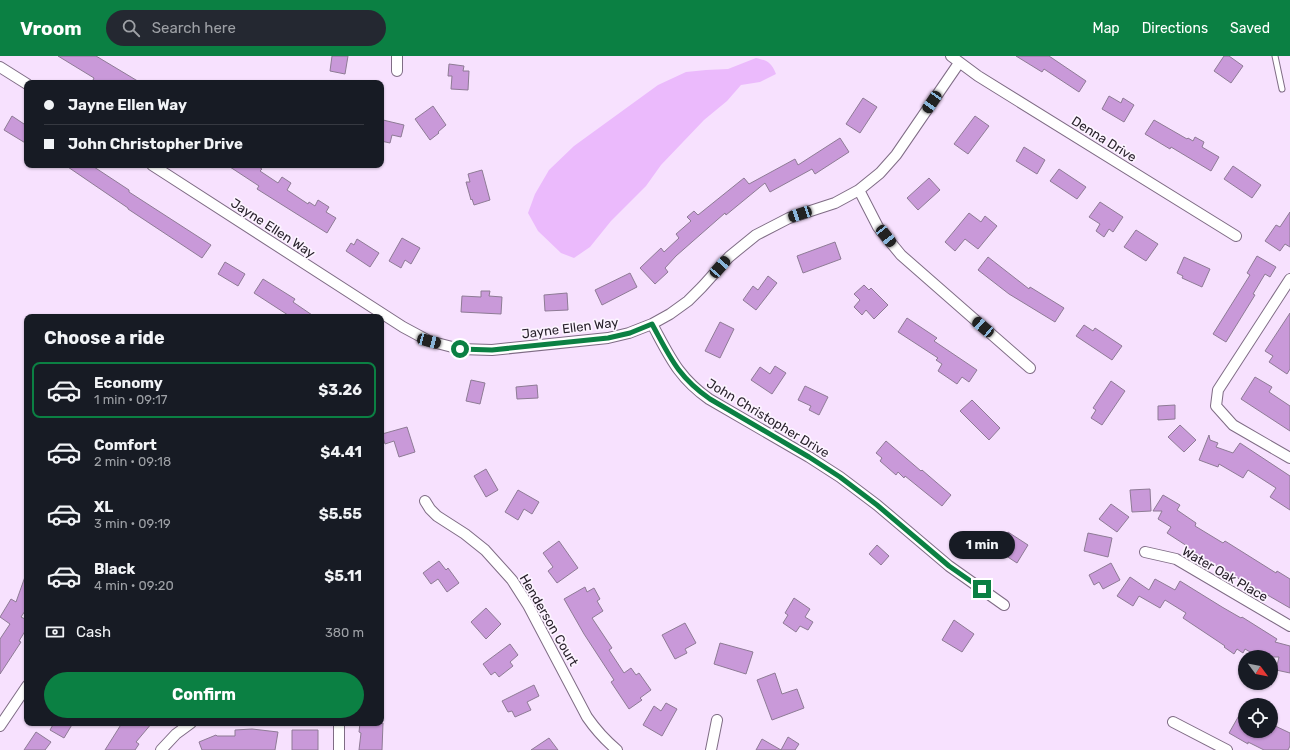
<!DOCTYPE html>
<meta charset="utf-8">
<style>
body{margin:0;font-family:Rubik,sans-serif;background:#242831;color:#f1f3f6;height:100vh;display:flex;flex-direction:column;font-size:15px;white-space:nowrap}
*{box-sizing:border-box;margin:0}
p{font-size:13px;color:#9ea1a6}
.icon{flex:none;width:22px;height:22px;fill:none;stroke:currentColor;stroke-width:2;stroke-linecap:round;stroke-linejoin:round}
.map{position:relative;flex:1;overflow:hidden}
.drawer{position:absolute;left:24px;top:258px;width:360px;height:412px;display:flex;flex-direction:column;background:#171b24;border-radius:8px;box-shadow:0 1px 3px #0004}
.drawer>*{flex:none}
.top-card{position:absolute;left:24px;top:24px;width:360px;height:88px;border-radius:8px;box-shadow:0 1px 3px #0004;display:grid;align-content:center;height:88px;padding:0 20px;background:#171b24}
.needle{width:26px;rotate:122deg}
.controls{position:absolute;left:1238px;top:594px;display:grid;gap:8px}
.controls a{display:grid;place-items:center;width:40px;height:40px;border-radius:50%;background:#171b24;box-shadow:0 1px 3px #0004;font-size:20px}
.end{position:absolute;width:18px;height:18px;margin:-9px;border:5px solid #0b8043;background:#fff;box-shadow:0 0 0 2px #fff}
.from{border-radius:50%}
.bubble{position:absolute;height:28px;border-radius:14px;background:#171b24;box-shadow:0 1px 3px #0004;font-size:13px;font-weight:700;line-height:28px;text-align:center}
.car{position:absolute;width:12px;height:24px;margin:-12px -6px;border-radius:5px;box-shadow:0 0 3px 1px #0007;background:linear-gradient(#222 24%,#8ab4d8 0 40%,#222 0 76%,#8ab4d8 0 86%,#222 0)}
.top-card b{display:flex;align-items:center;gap:14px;height:38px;font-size:15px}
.top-card b+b{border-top:1px solid #363941}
.top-card i{width:10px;height:10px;background:#f1f3f6}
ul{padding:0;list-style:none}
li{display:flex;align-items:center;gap:12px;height:56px;margin:0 8px 6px;padding:0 12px;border:2px solid transparent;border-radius:8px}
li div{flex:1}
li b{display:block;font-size:15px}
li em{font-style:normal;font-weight:700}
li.selected{border-color:#0b8043}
li>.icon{width:36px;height:36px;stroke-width:1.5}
h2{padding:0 20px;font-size:18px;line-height:48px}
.pay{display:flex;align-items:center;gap:10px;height:44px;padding:0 20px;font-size:15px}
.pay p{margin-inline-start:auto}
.cta{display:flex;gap:8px;margin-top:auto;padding:8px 20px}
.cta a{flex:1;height:46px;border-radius:24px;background:#0b8043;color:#fff;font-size:16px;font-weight:700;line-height:46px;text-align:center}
header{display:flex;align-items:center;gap:24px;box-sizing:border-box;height:56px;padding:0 20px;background:#0b8043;color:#fff}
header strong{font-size:19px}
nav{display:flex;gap:22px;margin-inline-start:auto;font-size:14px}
.search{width:280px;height:36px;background:#242831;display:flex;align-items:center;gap:10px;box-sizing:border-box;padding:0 14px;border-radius:22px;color:#9ea1a6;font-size:15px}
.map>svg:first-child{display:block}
.water{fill:#ebbafc}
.building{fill:#c999d9;stroke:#8e7b95}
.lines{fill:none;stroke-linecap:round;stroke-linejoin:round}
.service-casing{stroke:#7f6c85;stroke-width:7}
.minor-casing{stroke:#7f6c85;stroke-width:12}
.service{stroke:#fff;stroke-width:5}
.minor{stroke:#fff;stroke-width:10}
.route{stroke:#0b8043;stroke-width:5}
.labels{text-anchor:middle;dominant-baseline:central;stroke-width:3.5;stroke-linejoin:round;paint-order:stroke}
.street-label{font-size:13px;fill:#29222c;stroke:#fcf3ff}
</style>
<header>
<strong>Vroom</strong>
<div class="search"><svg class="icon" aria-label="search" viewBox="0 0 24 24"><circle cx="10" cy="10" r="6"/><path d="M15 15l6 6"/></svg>Search here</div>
<nav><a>Map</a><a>Directions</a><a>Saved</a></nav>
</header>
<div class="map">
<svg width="1290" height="694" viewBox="0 0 1290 694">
<rect width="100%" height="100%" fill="#f7e1fe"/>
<path class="water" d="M756,2C768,5 771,6 776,18L760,26L741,29L727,45L704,64L661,109L646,130L611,165L590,191L574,202L561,197L538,175L528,157L535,138L549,114L574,90L658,29L686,16L706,14L728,13Z"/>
<path class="building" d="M58,0H96L141,27H98L93,24L94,22Z
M332,0H348L345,18L330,15Z
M1016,0H1049L1086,25L1079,36L1044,13L1042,16Z
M1224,0H1229L1243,10L1231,27L1214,15Z
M449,8L464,10L463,15H469L468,34L451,33L452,20H448Z
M1109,40L1121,47L1123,42L1134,49L1124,66L1102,53Z
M863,42L877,51L860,77L846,68Z
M433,50L446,69L438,76L439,77L430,84L415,63Z
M12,60L27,70V88L4,74Z
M975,60L989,70L968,98L954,88Z
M383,64L404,69L401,81L392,79L390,87L381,85V68L382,69Z
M1154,64L1187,83L1188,82L1193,85L1195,81L1204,86L1202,91L1219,101L1211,115L1171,91L1170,93L1145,78Z
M840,82L849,96L815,118L812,113L770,136L765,127L726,159L725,157L676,200L665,212L668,216L655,228L640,212L661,192L664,196L679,182L676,178L691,165L687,161L694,155L698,159L744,122L749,128L795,103L798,109Z
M1024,91L1045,104L1037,118L1016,105Z
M65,109H91L129,134V136L211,189L202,202L128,153V152Z
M227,109H256L262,113L260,115L278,127L282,121L291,127L287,134L308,148L309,146L315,150L318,144L329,151L326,156L336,162L327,177L257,133L259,130Z
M1233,110L1261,129L1252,142L1224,123Z
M1059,113L1086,131L1077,143L1050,125Z
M482,114L490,144L474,149L472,143L471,144L466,126H470L468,118Z
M929,122L940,134L918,154L907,142Z
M1100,146L1123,161L1113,176L1109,173L1104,181L1096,175L1100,168L1089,161Z
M1290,156V191L1285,188L1280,195L1265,185L1276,169L1280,171Z
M969,157L981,166L985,160L997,170L978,193L965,183L955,195L945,186Z
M1136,174L1158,188L1146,205L1124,191Z
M402,182L420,192L411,208L405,204L401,212L389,205Z
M357,183L379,197L370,211L346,195L351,187L354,189Z
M835,186L841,203L803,217L797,200Z
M1257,200L1276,211L1270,221L1265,218L1253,238L1255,239L1226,286L1213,278L1250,219L1247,217Z
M988,201L1029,233L1030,231L1064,252L1055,266L1009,238L978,214Z
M1184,201L1210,213L1202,231L1182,222L1183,220L1177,217Z
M225,206L245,218L238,230L218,218Z
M630,217L637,231L602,249L595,234Z
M768,220L777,227L756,254L743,244L753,230L758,234Z
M263,223L295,243L293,246L315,261H291L254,237Z
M864,229L869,234L871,232L888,249L874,263L866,254L862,259L854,251L860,244L854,238Z
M481,235H490L489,240L502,241L501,258L461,256L462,240L481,241Z
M567,237L568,254L545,255L544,239Z
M1290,257V313L1287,318L1269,306L1273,300L1265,295Z
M907,262L937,282L934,285L977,314L969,326L962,321L957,328L938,315L942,308L936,304L938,302L898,276Z
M720,266L734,273L720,302L705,295Z
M1084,269L1093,275L1095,272L1122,290L1112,304L1076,280Z
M775,310L786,317L772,338L751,324L760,311L770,318Z
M1255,321L1272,331L1269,336L1290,350V375L1241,343Z
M471,324L485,327L480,348L466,345Z
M1111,325L1125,335L1102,369L1091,362L1096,354L1093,352Z
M537,329L538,342L517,343L516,331Z
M805,330L828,341L819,359L809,354L811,350L798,344Z
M972,344L1000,372L989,384L960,355Z
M1175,349V363L1158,364V350Z
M1180,369L1196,384L1184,396L1168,381Z
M407,371L415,396L399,401L394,385L385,388L382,378Z
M1209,379L1210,384L1218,387L1216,391L1233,397L1240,387L1290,420V454L1270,441L1276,432L1248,414L1243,422L1219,408L1218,411L1199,404Z
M886,385L921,415L922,414L951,439L942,450L905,420L904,422L898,416L896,419L880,405L882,402L876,397Z
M486,413L498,434L486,441L474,420Z
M1150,433L1151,455L1132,456L1130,434Z
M518,434L539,446L532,458L524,453L518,464L505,456Z
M1163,439L1180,449L1177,454L1196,467L1195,470L1223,487L1225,485L1276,517L1277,515L1290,523V552L1205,503L1186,492L1187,490L1167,477L1171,471L1158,463L1162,455H1153Z
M1111,448L1129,461L1117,476L1099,463Z
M1008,476L1028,489L1017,507L997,494Z
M1088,477L1112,482L1108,501L1084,495Z
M559,485L578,512L557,527L548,515L553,511L543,497Z
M877,489L889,500L881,509L869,498Z
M439,505L446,514L448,512L459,527L447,536L438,523L431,528L423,517Z
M1111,507L1120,524L1103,533L1099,526L1094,529L1089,519Z
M26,518H27V552L21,561L27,564V572L19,585L21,586L0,618V583L10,568L0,561L11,543L16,546Z
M1130,521L1149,534L1155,523L1175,534L1180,525L1222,551L1241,562L1242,561L1277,583L1275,586L1290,590V617L1276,614L1279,601H1259L1245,593L1243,597L1237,593L1234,598L1224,591L1225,590L1183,562L1186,557L1165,544L1160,552L1139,540L1133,550L1117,540Z
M585,531L587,536L594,532L600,543L597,545L603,555L592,562L612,592L609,594L624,617L631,612L636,619L639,617L651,634L640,642L642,644L629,653L611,626L614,624L584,578L564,543Z
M794,542L810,553L805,561L813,566L808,574L800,570L796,576L783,567L788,559L785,557Z
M486,552L501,568L486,583L471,566Z
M954,564L974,578L962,596L942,584Z
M685,567L696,587L685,593L687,597L675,603L662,579Z
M720,587L753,596L746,618L714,608Z
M510,588L518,599L510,606L513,610L499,621L495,616L491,619L483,608Z
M775,617L782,638L797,633L804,652L772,664L757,624Z
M534,629L539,640L527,646L531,654L515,661L512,655L508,656L502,645Z
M666,647L677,653L662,680L643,669L654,650L661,655Z
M1245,649V675H1271V668L1290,677V690L1288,694H1264L1248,686V688L1229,677Z
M54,667H73L64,682L50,674Z
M122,667H152L136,686L139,688L135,694H105Z
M360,667H383L382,694H359L361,677L359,676Z
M252,673L278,676L275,694H202L199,686L216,679L217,680H235V674Z
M292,674H318V694H292Z
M36,676L51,686L45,694H24Z
M788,681L799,688L795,694H756L762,683L781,694Z
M549,682L558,694H531Z"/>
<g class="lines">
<defs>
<path id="service" d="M1275,0L1282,33"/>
<path id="minor" d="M397,0V15
M951,0L978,20L1236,180
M0,11L27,28
M152,109L403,271L429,285L460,293L492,294L608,282L629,277L652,268L670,258L688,245L702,231L729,201L756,179L789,162L835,147L859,134L880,117L896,99L959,7
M859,134L878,171L901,199L1030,312
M1290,223L1218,334L1216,350L1233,369L1290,402
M652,268C670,301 678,321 709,343L809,401L840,421L877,449L949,510L1004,549
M425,445L430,453L437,460L465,478L485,494L512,524L528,549L587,661C596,674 605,684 617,694
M1145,496L1176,503L1290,570
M1173,666L1227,694
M339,667V694
M0,670L27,630
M161,694L176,678L191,667
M711,694L717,664"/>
</defs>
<use href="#service" class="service-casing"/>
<use href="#minor" class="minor-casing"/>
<use href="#service" class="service"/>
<use href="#minor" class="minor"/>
</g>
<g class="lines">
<path class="route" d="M460,293L492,294L608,282L630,277L652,268C670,301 678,321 710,343L809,401L840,421L877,449L949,510L982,533"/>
</g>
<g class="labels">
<g class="street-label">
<text transform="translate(1104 83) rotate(32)">Denna Drive</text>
<text transform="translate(273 172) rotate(33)">Jayne Ellen Way</text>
<text transform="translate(570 272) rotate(-7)">Jayne Ellen Way</text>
<text transform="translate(768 362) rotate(31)">John Christopher Drive</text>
<text transform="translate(1225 518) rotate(30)">Water Oak Place</text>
<text transform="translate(549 564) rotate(60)">Henderson Court</text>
</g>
</g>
</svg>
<div class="controls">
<a><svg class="needle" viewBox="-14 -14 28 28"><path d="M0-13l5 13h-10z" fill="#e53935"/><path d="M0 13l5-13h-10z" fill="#9ea1a6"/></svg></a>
<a><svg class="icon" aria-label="locate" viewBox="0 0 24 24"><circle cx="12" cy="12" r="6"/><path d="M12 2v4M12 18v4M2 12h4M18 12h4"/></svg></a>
</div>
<i class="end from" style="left:460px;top:293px"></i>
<i class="end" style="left:982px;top:533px"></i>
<div class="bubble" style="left:949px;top:475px;width:66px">1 min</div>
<i class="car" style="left:932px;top:46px;rotate:214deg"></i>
<i class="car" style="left:800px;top:158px;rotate:252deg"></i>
<i class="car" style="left:886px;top:180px;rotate:142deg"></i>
<i class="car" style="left:720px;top:211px;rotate:41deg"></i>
<i class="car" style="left:983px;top:271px;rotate:311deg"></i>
<i class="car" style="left:429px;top:285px;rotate:105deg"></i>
<div class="top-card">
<b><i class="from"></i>Jayne Ellen Way</b>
<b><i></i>John Christopher Drive</b>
</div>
<section class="drawer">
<h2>Choose a ride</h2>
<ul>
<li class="selected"><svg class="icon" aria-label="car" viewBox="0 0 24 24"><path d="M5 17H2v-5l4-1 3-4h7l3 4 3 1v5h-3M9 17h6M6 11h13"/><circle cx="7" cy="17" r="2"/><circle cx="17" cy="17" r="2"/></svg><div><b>Economy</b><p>1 min · 09:17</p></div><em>$3.26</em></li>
<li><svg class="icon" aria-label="car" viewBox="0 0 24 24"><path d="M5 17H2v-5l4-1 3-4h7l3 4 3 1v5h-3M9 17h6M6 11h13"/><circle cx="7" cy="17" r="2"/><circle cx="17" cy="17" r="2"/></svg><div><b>Comfort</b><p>2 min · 09:18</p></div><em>$4.41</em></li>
<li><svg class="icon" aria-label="car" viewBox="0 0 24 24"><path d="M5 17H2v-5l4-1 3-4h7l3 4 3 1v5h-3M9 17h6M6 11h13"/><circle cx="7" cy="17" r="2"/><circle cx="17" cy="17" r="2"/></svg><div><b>XL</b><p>3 min · 09:19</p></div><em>$5.55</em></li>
<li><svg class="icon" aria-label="car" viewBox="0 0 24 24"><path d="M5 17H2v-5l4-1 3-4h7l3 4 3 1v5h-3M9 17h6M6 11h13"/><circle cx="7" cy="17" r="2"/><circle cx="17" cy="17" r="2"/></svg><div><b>Black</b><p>4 min · 09:20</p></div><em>$5.11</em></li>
</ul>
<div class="pay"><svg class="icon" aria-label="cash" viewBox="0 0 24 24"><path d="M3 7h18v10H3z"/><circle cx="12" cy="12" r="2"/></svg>Cash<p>380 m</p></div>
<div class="cta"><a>Confirm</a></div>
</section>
</div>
